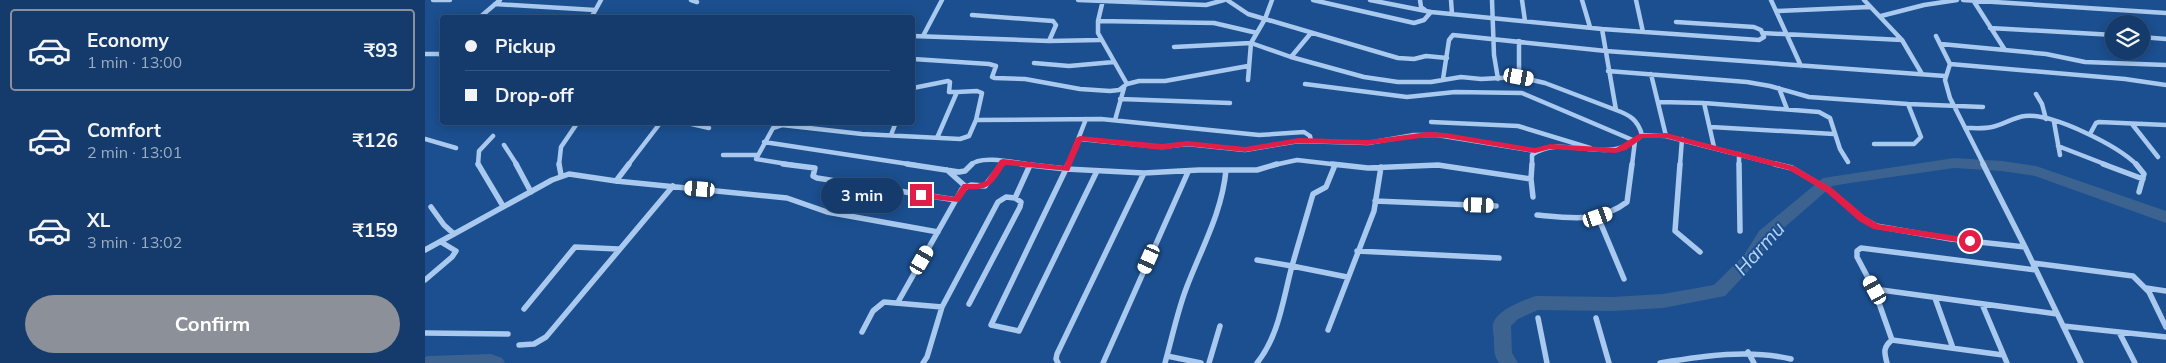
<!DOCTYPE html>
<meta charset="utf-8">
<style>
body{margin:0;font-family:Mulish,sans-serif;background:#214673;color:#f1f3f6;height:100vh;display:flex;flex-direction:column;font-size:19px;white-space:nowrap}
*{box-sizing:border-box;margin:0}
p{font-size:16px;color:#9dadc1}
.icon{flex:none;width:28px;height:28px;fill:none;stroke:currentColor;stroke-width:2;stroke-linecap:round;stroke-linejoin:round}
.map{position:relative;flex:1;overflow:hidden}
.side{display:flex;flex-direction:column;background:#143b6b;width:425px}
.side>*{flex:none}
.banner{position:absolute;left:15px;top:15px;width:475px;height:110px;border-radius:5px;box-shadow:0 2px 12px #0003,0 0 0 1px #33557e;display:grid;align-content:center;height:110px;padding:0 25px;background:#143b6b}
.tools{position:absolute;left:1680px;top:15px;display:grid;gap:10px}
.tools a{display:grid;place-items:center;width:45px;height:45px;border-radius:50%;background:#143b6b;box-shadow:0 2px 12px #0003,0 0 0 1px #33557e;font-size:25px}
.end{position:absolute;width:22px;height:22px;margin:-11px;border:6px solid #e11d48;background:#fff;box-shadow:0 0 0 2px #fff}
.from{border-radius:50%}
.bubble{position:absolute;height:35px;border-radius:18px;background:#143b6b;box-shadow:0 2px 12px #0003,0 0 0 1px #33557e;font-size:16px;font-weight:700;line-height:35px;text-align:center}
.car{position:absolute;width:15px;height:30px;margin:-15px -8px;border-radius:6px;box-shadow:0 0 4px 1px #0007;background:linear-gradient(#fff 24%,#345 0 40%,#fff 0 76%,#345 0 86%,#fff 0)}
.banner b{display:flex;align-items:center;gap:18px;height:48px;font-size:19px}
.banner b+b{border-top:1px solid #33557e}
.banner i{width:12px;height:12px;background:#f1f3f6}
ul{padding:9px 0 0;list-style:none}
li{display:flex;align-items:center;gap:15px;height:82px;margin:0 10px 8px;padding:0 15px;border:2px solid transparent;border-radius:5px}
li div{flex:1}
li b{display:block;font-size:19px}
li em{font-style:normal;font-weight:700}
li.selected{border-color:#8c9099}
li>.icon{width:45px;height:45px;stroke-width:1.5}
.cta{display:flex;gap:10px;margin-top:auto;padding:10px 25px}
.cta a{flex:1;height:58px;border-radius:30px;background:#8c9099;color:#fff;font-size:20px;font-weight:700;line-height:58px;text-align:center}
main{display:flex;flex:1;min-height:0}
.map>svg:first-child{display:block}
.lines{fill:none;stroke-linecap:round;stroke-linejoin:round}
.river{fill:#3c6290;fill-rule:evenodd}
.minor-far1{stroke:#a9c9ee;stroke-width:4.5}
.minor{stroke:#a9c9ee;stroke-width:5.5}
.route{fill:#e11d48}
.labels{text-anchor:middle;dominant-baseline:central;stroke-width:4;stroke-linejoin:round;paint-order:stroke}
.water-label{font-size:20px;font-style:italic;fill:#b5d3f5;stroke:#1b4f8f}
</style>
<main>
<section class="side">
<ul>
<li class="selected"><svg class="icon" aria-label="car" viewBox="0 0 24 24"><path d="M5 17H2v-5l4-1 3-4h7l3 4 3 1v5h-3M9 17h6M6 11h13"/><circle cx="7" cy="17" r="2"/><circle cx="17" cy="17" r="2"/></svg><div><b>Economy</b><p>1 min · 13:00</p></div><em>₹93</em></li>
<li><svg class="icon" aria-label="car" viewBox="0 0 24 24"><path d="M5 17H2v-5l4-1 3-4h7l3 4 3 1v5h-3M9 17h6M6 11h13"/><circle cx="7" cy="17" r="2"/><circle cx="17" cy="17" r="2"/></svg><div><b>Comfort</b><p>2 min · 13:01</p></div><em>₹126</em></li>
<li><svg class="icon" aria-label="car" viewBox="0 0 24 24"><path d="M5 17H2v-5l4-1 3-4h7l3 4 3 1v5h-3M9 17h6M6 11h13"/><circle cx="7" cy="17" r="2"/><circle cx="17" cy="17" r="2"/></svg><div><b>XL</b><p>3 min · 13:02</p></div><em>₹159</em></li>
</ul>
<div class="cta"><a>Confirm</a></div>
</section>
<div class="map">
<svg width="1741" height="363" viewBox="0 0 1741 363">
<rect width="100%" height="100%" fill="#1b4f8f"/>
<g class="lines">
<path class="river" d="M1529,158L1577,161L1611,166L1741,211V223L1610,176L1577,171L1529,168L1425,183L1407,186L1346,239L1331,263L1300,296L1238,308L1187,311L1113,310L1093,319L1086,326L1087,353L1093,363H1074C1069,356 1069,349 1069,340C1069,335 1067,329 1068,324C1072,310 1099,300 1111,296L1187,297L1238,294L1289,285L1319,255L1334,231L1398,178Z
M66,354L77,358L80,363H0V357L3,356Z"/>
<path class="minor-far1" d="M8,0H25
M266,0L272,2
M653,0L781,5L799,0
M678,0L673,21V33L702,84
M802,0L823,14L973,58L989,59L1001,56L1022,58
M888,0L989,23L999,20L1006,12L1177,29L1334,40L1339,37L1336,30L1329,27L1251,22
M945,0L1006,12
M995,0L996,7L1000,10
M1026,0L1027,14
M1067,0L1069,55L1073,79
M1097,0L1100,21
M1157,0L1165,27
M1211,0L1218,32
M1346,0L1376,66
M1439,0L1477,40L1497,74
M1538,0L1741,13
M1548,0L1580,50
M70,4L170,10
M1351,11L1445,7
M547,15L628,21L631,25L624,41
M1456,16L1499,5L1532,0
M54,18L75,0
M166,18L176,0
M673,21L789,23L832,33
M1565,28L1689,35
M1177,29L1191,110C1205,115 1213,120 1217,135L1210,141L1207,165
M1337,33L1477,40
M488,36L624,41L675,40
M498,36L517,0
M1511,36L1525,64L1520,80L1525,98L1559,165
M1716,37L1741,39
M1094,41V77
M1516,44L1621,54L1660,62L1741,65
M749,47L826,43L866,57L939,77L973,82H1006L1036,77L1056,79L1094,77L1120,83L1191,110
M0,54H15L18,60
M866,57L886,33
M488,59L564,64L571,66L567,77L570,78L600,79L655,89L685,91L694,90L702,84L714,81H740L823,66
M609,63L644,66L689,62
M1525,64L1700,79L1741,85
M1183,71L1322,82L1345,86L1384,97L1483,104L1496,137L1489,144H1449
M1226,74L1241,136
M1018,79L1024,40L1028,35L1181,51L1520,76
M823,80L826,43L840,19L847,0
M880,84L982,97L1030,92L1097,93L1210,141C1176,164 1138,133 1107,155V165
M488,88L523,81L525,82L524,92H532
M1354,88L1362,109
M1611,94L1617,104L1621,119
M695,99L805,103
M1234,102L1279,103L1394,112L1405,118L1415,149L1423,162
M1279,103L1289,147
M1483,104L1558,107
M690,120L699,88
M258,122L284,128
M1006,122L1093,126L1165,148
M1629,122L1635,155
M1707,124L1733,157
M1286,127L1409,134
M1540,128C1549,128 1559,129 1567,127C1578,125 1589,117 1600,116C1628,113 1693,146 1712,165
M1665,134L1671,123L1674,122L1741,125
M466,135L471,122
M1217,135L1241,136L1355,165
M512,138L532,92L552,91L557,93L551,120
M0,139L31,148
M655,139L737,147L762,144L820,150L874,141L943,143L989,135H1012L1110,151
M339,142L490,165
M79,145L92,165
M1633,146L1682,165
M1314,154V165
M298,155H332
M53,165L54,151L68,136
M134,165L136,147L153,122
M203,165L236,122
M368,165L331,159L348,128L357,125L437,134L535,139L544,136L551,120L676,119L834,135L879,132L885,136L886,141
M546,165C555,154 592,163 607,165
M576,165L578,162
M643,165L661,119
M849,165L872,160L915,165
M1255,165L1257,139"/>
<path class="minor" d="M53,164L78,206
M91,164L106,192
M134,164L136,175
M358,164L390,168L388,176L392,178L531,200
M482,164L534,172L540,171L547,164
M596,164L641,169L643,164
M907,164L943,168L1013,165L1106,179L1107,164
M1255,164L1250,231L1275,252
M1314,164L1315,231
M1350,164L1367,168L1404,190L1437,218L1451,226L1526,239L1600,247L1656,363
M1558,164L1600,247
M1678,164L1718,179
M1711,164L1719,174L1714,192
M910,165L901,187L888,194L867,266L922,277
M522,170L540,186
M672,171L594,331L566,325L641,169L719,173L774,170H832L852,164
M1106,179L1108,197
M191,181L204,164
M950,201L1071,206
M6,207L19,225L29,234
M1112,215C1144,218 1175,223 1202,202L1207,164
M1173,217L1199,279
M0,250L127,180L144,174L191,181L362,198L402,212L513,232
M932,251L1074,258
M832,260L867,266C858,299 854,336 832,363
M1608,263L1708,276L1724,292L1741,327
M0,280L27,257L31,251L16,242
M1721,288L1741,291
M1449,289L1632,314
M1510,298L1528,348
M473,302L537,189L546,185L560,186L577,164
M544,304L595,207L596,202L590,198
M1557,304L1582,363
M99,309L150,247L193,249
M1113,318L1122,363
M1171,318L1184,363
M1638,326L1741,337
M903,330L949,211L956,167
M437,332L448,311L459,302L517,307
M1694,332L1710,363
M0,333L83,334
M1467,340L1578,355
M94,345L109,344L121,337L248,186
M1323,352L1329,363
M742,356L776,363
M498,363L502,357L517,307L573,202L581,197L590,198L605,165
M633,363L631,359L632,354L719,173
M678,363L763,172
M740,363C747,338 752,313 761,289C776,249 797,213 801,170
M784,363L795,326
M1235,363C1279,356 1322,349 1366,359
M1462,363C1459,352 1458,347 1467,340L1449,289L1432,257V251L1436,248L1611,270"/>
</g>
<path class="route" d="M1003,132L1021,133L1110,148L1125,144L1191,148L1214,134L1241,133L1369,166L1407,188L1440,216L1453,224L1545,238L1549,241L1545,244L1448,229L1434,221L1401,192L1364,170L1241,138H1218L1201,150L1191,153L1125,149L1110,153L1021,138L1003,137L943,145L874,143L820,152L762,146L737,150L657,141L644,171L580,165C569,182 565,191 543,189L534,202L496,198L492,195L496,192L529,197L538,184H552L561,181L575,160L578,159L639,166L651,138L655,136L737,144L762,141L820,147L874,138L943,140Z"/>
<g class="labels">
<g class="water-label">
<text transform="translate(1334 248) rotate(-48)">Harmu</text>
</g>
</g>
</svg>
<div class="tools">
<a><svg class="icon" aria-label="layers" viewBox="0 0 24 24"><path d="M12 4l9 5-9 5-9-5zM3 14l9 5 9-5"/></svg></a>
</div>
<i class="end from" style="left:1545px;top:241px"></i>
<i class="end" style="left:496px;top:195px"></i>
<div class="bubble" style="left:396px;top:178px;width:82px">3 min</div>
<i class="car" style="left:1094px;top:77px;rotate:100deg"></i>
<i class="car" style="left:275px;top:189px;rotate:275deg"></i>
<i class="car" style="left:1054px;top:205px;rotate:92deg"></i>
<i class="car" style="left:1173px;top:217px;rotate:71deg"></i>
<i class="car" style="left:724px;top:259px;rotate:204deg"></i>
<i class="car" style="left:497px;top:260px;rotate:30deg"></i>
<i class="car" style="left:1450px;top:290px;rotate:331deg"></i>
<div class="banner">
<b><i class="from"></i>Pickup</b>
<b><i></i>Drop-off</b>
</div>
</div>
</main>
